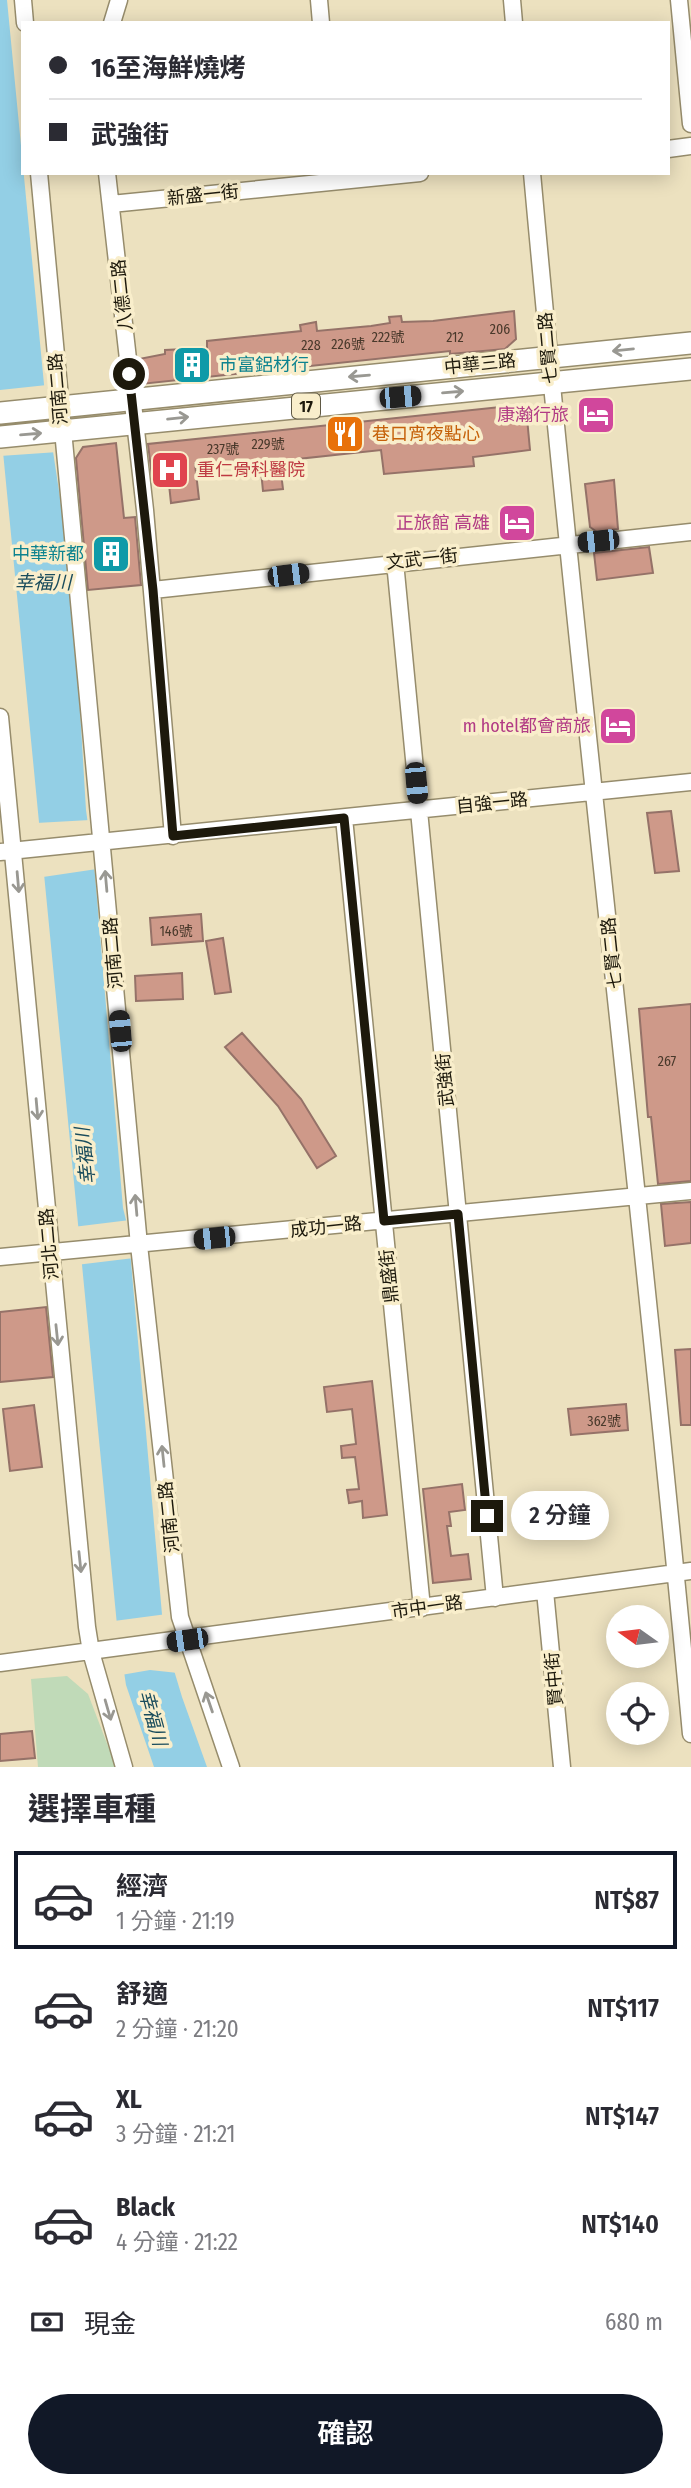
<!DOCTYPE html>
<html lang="zh-TW">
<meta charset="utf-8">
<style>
body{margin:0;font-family:"Fira Sans Condensed","Noto Sans TC",sans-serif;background:#f7f7f7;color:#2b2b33;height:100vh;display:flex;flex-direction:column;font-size:26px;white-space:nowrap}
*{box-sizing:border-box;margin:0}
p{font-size:23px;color:#7c7c81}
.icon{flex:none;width:38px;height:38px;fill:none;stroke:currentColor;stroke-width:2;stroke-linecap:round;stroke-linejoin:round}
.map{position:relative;height:1767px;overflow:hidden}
.panel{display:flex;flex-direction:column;background:#fff;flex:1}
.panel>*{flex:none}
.guide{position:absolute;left:21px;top:21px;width:649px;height:154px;border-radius:0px;box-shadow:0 4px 18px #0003;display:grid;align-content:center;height:154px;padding:0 28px;background:#fff}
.needle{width:46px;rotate:284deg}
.fabs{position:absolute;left:606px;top:1605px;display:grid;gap:14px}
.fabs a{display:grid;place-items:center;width:63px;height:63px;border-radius:50%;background:#fff;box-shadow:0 4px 18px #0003;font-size:35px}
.end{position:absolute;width:32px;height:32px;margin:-16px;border:9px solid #1d190c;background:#fff;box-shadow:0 0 0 4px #fff}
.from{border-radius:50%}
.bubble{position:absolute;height:49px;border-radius:24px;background:#fff;box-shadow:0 4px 18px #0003;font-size:23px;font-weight:600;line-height:49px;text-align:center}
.car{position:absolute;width:21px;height:42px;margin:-21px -10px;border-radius:9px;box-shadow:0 0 5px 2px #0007;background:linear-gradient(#222 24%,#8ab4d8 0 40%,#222 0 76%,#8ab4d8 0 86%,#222 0)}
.guide b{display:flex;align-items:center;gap:24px;height:66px;font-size:26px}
.guide b+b{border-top:2px solid #e1e1e2}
.guide i{width:18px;height:18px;background:#2b2b33}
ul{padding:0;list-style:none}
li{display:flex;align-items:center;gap:21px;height:98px;margin:0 14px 10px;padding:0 14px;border:4px solid transparent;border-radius:0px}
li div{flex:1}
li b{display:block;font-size:26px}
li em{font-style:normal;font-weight:600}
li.active{border-color:#111827}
li>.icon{width:63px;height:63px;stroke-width:1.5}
h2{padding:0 28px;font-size:32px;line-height:84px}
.pay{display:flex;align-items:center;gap:18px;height:77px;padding:0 28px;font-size:26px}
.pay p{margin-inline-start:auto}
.cta{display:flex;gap:14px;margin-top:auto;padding:14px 28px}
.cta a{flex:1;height:80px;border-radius:42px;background:#111827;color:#fff;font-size:28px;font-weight:600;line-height:80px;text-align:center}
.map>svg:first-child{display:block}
.green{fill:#c0dab8}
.water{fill:#93cfe5}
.pier{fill:#ece1bf}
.building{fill:#ce9989;stroke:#957268;stroke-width:2}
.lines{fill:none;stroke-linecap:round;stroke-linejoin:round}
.minor-casing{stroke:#968c6c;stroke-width:19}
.major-casing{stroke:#968c6c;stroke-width:24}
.minor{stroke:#fff;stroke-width:16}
.major{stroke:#fff;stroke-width:21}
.oneway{stroke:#999892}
.route{stroke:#1d190c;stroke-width:9}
.labels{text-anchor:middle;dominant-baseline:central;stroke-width:7;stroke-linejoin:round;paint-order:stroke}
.number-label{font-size:14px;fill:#49392b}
.shield{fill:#f9eecb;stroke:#5f5945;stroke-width:2}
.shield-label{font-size:16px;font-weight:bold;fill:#1d190c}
.street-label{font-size:18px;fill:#1d190c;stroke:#f9eecb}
.culture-label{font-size:18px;fill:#0d838f;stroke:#f9eecb;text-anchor:start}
.hotel-label{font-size:18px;fill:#b23c85;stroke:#f9eecb;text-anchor:end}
.food-label{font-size:18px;fill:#c56008;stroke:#f9eecb;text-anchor:start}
.health-label{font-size:18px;fill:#be3a42;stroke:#f9eecb;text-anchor:start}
.water-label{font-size:19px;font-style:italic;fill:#1a4c5c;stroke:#f9eecb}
</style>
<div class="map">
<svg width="691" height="1767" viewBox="0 0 691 1767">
<rect width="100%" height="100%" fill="#ece1bf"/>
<path class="green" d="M67,1676L88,1694L116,1767H38L31,1679Z"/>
<path class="water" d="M0,0H7L46,405L72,577L86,810L95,875L123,1208L128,1228L164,1637L182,1697L207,1767H154L126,1685L117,1625L0,421Z"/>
<path class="pier" d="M47,385L58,452L0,456V390Z
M90,820L97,869L43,877L36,823Z
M130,1220L134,1258L76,1265L73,1227Z
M167,1614L168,1637L178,1673L150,1670L121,1675L114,1642V1621Z"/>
<path class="building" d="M514,311L516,339L505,349L450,354V351L141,384L139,359L165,354V350L207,348V341L301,331L300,325L316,322L317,331L371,326L390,323L389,317L401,316L402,322L433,321Z
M511,406L527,418L530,450L473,457L474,466L384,474L381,450L298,459L299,471L281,473L283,489L263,491L260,461L195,464L199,499L171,503L168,475L152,477L148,444Z
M116,443L124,518L135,517L141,585L88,590L76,458L83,447Z
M614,480L618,529L597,532L590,527L585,484Z
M649,547L653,573L597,580L594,553Z
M671,811L679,871L655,873L647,813Z
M201,914L203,941L152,945L150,918Z
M223,938L231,992L215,994L206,941Z
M182,973L183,999L136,1001L135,976Z
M691,1004V1181L658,1184L651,1117H648L639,1009Z
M242,1033L301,1099L336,1156L317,1168L278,1106L225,1047Z
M691,1202V1243L665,1246L661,1204Z
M46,1307L53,1377L0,1382V1312Z
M691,1349V1425H681L675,1350Z
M372,1381L387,1515L363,1518L362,1501L349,1503L347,1490L359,1489L355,1457L342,1458L341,1446L356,1444L352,1409L327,1412L324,1387Z
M626,1404L628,1430L571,1435L568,1409Z
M34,1405L42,1467L10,1471L3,1409Z
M462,1484L465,1510L449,1512L451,1526H447L451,1556L468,1554L471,1579L433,1583L423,1489Z
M32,1731L35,1758L0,1761V1734Z"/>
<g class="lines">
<defs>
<path id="minor" d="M23,0L25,23
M319,0L321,23
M512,0L514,23
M679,0L691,124
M112,23L119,0
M668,149L691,146
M39,173L139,1245L180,1617L231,1767
M107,173L145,510L173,836
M532,173C579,694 643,1213 691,1734
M111,204L420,173
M395,562L495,1598
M153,590L691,532
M0,717L87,1627L91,1652L124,1767
M344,818L422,1608
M0,852L691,782
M0,1257L691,1191
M545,1591L562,1767
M0,1663L691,1571"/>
<path id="major" d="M0,413L691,343
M0,437L691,369"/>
</defs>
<use href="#minor" class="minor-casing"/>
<use href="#major" class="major-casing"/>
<use href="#minor" class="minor"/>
<use href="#major" class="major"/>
</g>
<defs><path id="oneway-shaft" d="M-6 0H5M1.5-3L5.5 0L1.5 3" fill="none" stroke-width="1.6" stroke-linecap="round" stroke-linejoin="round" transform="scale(1.75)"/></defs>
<g class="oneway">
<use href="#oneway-shaft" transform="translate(623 350) rotate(174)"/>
<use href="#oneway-shaft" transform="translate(359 376) rotate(175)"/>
<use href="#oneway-shaft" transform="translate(453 392) rotate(-5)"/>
<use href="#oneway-shaft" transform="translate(178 418) rotate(-6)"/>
<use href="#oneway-shaft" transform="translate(31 434) rotate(-5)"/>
<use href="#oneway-shaft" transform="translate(106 881) rotate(-95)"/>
<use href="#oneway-shaft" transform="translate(18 882) rotate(85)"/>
<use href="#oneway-shaft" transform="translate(37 1109) rotate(85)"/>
<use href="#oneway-shaft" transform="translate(136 1205) rotate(-95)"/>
<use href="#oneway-shaft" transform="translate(57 1335) rotate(84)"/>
<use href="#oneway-shaft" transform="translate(163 1456) rotate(-96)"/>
<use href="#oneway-shaft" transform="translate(80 1562) rotate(84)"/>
<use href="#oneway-shaft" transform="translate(209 1702) rotate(-109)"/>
<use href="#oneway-shaft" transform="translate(108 1710) rotate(74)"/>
</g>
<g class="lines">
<path class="route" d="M129,374L153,590L173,836L344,818L384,1221L458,1214L487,1516"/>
</g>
<defs>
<symbol id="building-square" viewBox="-11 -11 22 22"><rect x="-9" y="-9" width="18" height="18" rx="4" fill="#0f9aa8" stroke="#f9eecb"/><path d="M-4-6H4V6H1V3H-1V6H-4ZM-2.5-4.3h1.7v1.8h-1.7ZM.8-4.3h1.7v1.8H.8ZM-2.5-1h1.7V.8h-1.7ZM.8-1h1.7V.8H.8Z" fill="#fff"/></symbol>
<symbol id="hotel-square" viewBox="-11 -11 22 22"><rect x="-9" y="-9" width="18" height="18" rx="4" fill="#d1479c" stroke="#f9eecb"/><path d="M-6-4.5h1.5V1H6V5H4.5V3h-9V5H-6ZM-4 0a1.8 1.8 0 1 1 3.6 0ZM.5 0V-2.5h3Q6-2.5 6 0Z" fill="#fff"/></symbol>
<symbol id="restaurant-square" viewBox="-11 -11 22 22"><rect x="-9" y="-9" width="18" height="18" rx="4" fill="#e8710a" stroke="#f9eecb"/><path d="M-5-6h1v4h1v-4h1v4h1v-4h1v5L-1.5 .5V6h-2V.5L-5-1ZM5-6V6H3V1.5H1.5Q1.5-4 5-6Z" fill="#fff"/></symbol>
<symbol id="hospital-square" viewBox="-11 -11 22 22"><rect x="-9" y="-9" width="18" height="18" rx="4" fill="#e0444e" stroke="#f9eecb"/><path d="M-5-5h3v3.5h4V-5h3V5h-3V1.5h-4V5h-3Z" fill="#fff"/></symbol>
</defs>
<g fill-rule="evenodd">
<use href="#building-square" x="170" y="343" width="44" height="44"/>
<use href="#hotel-square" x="574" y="393" width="44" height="44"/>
<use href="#restaurant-square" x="323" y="412" width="44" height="44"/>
<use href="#hospital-square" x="148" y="448" width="44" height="44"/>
<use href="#hotel-square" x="495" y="501" width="44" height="44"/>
<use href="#building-square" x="89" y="532" width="44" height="44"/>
<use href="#hotel-square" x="596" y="704" width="44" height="44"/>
</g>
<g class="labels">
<g class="number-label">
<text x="500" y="329">206</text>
<text x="388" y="337">222號</text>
<text x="455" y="337">212</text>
<text x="348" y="344">226號</text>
<text x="311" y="345">228</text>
<text x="268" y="444">229號</text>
<text x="223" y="449">237號</text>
<text x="176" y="931">146號</text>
<text x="667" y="1061">267</text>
<text x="604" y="1421">362號</text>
</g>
<rect class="shield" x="292" y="393.5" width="28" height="25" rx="5"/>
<g class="shield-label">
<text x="306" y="406">17</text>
</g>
<g class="street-label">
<text transform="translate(203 195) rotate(-6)">新盛一街</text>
<text transform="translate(122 295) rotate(-96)">八德二路</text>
<text transform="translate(548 348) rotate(-95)">七賢二路</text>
<text transform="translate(480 364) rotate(-6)">中華三路</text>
<text transform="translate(58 389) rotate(-95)">河南二路</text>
<text transform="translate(422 559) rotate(-6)">文武一街</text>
<text transform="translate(492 803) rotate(-6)">自強一路</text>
<text transform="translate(113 953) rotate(-95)">河南二路</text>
<text transform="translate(612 953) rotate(-96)">七賢二路</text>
<text transform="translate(445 1080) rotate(-95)">武強街</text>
<text transform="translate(326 1227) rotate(-6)">成功一路</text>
<text transform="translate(49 1244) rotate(-95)">河北二路</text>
<text transform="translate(389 1276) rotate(-96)">鼎盛街</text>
<text transform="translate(169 1517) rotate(-96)">河南二路</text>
<text transform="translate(427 1607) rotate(-8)">市中一路</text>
<text transform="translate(554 1679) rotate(-95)">賢中街</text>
</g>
<g class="culture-label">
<text x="219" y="365">市富鋁材行</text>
<text x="84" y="554" text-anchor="end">中華新都</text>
</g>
<g class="hotel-label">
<text x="569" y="415">康瀚行旅</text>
<text x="490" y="523">正旅館 高雄</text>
<text x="591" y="726">m hotel都會商旅</text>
</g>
<g class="food-label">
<text x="372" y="434">巷口宵夜點心</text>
</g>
<g class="health-label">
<text x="197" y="470">重仁骨科醫院</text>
</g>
<g class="water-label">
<text x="43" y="582">幸福川</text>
<text transform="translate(85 1156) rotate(-96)">幸福川</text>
<text transform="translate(153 1718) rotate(75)">幸福川</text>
</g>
</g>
</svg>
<div class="fabs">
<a><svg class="needle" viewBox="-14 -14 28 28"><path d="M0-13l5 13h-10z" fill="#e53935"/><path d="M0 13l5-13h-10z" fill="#7c7c81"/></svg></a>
<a><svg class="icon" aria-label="locate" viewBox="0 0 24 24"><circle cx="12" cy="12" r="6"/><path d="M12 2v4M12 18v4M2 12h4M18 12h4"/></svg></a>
</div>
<i class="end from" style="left:129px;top:374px"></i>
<i class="end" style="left:487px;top:1516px"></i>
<div class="bubble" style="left:511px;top:1491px;width:98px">2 分鐘</div>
<i class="car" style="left:400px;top:397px;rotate:85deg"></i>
<i class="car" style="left:598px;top:541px;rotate:264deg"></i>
<i class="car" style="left:288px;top:575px;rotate:83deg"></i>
<i class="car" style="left:416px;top:783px;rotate:175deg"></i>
<i class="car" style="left:120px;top:1031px;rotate:355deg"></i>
<i class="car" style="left:214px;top:1238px;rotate:264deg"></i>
<i class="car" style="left:187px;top:1640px;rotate:262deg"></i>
<div class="guide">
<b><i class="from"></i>16至海鮮燒烤</b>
<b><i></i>武強街</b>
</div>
</div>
<section class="panel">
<h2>選擇車種</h2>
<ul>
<li class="active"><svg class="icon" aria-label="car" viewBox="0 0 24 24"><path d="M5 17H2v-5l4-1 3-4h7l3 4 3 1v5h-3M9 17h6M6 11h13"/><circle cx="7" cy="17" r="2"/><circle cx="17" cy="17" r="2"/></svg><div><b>經濟</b><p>1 分鐘 · 21:19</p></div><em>NT$87</em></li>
<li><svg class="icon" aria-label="car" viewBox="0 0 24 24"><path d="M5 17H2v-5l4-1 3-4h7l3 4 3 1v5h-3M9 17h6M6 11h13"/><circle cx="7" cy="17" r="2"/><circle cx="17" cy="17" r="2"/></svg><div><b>舒適</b><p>2 分鐘 · 21:20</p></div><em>NT$117</em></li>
<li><svg class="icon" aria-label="car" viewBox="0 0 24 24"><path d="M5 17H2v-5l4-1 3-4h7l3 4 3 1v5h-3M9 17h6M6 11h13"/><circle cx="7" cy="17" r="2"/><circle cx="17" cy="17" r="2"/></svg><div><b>XL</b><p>3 分鐘 · 21:21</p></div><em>NT$147</em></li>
<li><svg class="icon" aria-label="car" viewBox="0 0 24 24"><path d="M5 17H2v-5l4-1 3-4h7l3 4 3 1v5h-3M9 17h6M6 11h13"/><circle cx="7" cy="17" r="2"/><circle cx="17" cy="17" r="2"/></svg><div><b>Black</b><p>4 分鐘 · 21:22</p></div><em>NT$140</em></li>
</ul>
<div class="pay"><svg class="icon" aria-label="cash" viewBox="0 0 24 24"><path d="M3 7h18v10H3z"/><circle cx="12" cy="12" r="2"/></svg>現金<p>680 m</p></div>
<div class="cta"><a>確認</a></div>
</section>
